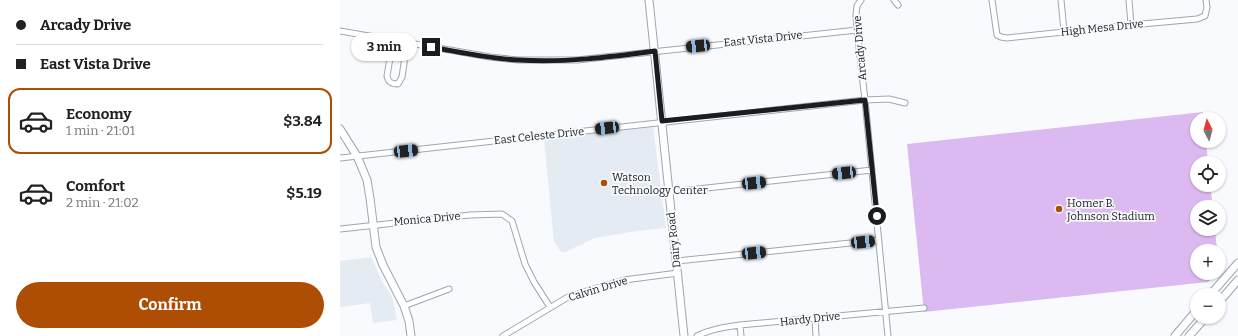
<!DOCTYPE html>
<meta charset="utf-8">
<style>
body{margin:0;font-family:Bitter,serif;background:#f2f2f2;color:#202124;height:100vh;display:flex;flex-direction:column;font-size:15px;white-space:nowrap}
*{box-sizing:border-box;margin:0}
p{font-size:13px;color:#757577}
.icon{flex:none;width:22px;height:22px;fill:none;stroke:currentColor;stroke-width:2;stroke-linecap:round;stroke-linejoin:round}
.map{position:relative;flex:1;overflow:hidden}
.details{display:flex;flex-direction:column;background:#fff;width:340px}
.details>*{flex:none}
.guide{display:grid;align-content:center;height:88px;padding:0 16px;background:#fff}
.needle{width:26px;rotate:354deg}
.fabs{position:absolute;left:850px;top:112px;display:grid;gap:8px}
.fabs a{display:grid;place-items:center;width:36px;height:36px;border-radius:50%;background:#fff;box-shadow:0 1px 3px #0004;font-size:20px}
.end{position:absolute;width:18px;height:18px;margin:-9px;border:5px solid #191d21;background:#fff;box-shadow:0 0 0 2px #fff}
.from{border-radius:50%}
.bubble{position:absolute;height:28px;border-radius:14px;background:#fff;box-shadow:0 1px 3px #0004;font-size:13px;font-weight:700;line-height:28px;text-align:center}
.car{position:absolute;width:12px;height:24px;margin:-12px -6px;border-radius:5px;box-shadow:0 0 3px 1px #0007;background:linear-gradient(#222 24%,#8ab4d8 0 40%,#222 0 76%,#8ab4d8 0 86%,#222 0)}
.guide b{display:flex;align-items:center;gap:14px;height:38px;font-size:15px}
.guide b+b{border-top:1px solid #e0e0e0}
.guide i{width:10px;height:10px;background:#202124}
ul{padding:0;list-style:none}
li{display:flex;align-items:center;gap:12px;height:66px;margin:0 8px 6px;padding:0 8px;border:2px solid transparent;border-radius:12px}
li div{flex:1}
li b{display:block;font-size:15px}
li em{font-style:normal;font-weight:700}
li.current{border-color:#ae4e04}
li>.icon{width:36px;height:36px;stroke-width:1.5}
.action{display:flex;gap:8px;margin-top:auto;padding:8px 16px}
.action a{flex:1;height:46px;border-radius:24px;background:#ae4e04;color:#fff;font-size:16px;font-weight:700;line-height:46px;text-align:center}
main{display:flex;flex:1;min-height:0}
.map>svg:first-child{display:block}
.built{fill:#e5ebf2}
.green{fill:#ddb9f1}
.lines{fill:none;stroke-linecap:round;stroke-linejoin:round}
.street-casing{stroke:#9da7b2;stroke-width:7}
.secondary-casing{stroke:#9da7b2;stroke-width:9}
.street{stroke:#fff;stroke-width:5}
.secondary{stroke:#fff;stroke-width:7}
.route{stroke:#191d21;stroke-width:5}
.poi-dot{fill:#ae4e04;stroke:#f8fafd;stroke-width:1.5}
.labels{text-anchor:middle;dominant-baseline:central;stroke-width:3.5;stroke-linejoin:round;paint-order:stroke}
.street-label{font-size:11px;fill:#191d21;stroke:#f8fafd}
.poi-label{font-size:11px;fill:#191d21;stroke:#f8fafd;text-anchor:start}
</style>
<main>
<section class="details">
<div class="guide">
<b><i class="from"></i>Arcady Drive</b>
<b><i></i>East Vista Drive</b>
</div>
<ul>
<li class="current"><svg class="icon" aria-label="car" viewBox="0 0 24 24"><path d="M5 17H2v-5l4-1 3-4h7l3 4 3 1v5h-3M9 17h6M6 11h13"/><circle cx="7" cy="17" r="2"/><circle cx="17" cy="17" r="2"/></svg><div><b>Economy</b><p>1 min · 21:01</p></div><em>$3.84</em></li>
<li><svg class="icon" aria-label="car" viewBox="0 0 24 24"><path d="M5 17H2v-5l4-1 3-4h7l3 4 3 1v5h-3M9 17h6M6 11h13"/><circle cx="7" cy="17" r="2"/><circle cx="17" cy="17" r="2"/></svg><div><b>Comfort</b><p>2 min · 21:02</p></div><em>$5.19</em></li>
</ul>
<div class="action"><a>Confirm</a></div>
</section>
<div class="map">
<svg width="898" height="336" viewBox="0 0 898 336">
<rect width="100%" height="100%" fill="#f8fafd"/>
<path class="built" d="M313,127L326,228L297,231L255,238L225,252H221L214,242L204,139Z
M31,257L43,283L52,297L57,320L33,323L30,303L0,307V261Z"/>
<path class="green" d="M863,112V119H857V141H866L868,163H857V185H870L873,207H857V229H875L877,251H857V273H877L868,282L584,312L567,144Z"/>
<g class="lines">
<defs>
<path id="street" d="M521,0L517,6L516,15L517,30L525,100L548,336
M554,0L558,5
M652,0L657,35L661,37L667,38L791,25L857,19L865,16L867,7L866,0
M721,0L724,31
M789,0L791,25
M0,31L150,57L178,60H237L517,30
M53,40L47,76C48,82 51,84 58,84L62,77L67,43
M0,158C175,138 350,118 525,100L549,99L565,103
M330,192L532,170
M0,229L130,215L162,214L172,221L185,264L194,282L210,307
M337,261L539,240
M64,306L109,289
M475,318L476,336
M400,325L401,336
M163,336L228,297L247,291L284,280L338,273
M357,336C371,329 385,327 400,325L584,308"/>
<path id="secondary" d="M309,0L344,336
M0,129L17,156L27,180L30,198L36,247L43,265L64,306L69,321L71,336
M870,295L898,263
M879,302L898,280
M835,336L857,310
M849,336L866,317"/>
</defs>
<use href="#street" class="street-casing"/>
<use href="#secondary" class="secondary-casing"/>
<use href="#street" class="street"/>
<use href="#secondary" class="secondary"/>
</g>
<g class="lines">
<path class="route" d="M91,47C120,52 149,59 179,60C224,63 270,57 315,51L322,121L525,100L537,216"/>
</g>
<g class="poi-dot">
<circle cx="264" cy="183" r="4"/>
<circle cx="719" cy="209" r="4"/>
</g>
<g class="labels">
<g class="street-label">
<text transform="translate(762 28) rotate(-6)">High Mesa Drive</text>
<text transform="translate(423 39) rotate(-6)">East Vista Drive</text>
<text transform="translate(520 48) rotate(-95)">Arcady Drive</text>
<text transform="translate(199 136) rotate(-6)">East Celeste Drive</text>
<text transform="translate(87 219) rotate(-5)">Monica Drive</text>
<text transform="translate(334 240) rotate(-96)">Dairy Road</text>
<text transform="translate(258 289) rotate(-17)">Calvin Drive</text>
<text transform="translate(470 319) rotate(-6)">Hardy Drive</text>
</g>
<g class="poi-label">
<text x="272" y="177">Watson<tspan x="272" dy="13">Technology Center</tspan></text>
<text x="727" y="203">Homer B.<tspan x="727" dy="13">Johnson Stadium</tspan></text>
</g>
</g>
</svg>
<div class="fabs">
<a><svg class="needle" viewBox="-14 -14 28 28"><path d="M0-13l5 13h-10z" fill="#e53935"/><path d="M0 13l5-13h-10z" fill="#757577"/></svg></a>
<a><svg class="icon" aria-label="locate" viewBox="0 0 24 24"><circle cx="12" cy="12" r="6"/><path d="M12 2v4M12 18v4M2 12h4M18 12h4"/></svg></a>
<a><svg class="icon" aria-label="layers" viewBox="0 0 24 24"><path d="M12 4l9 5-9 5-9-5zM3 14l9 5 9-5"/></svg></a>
<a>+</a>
<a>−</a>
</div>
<i class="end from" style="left:537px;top:216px"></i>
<i class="end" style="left:91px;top:47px"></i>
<div class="bubble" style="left:11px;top:33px;width:66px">3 min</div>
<i class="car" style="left:358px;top:46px;rotate:264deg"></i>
<i class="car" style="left:267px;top:128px;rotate:263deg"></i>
<i class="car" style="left:66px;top:151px;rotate:84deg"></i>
<i class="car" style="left:504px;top:173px;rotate:264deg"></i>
<i class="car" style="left:414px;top:183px;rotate:84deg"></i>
<i class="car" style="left:523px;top:242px;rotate:84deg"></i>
<i class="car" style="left:414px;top:253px;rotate:84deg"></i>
</div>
</main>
